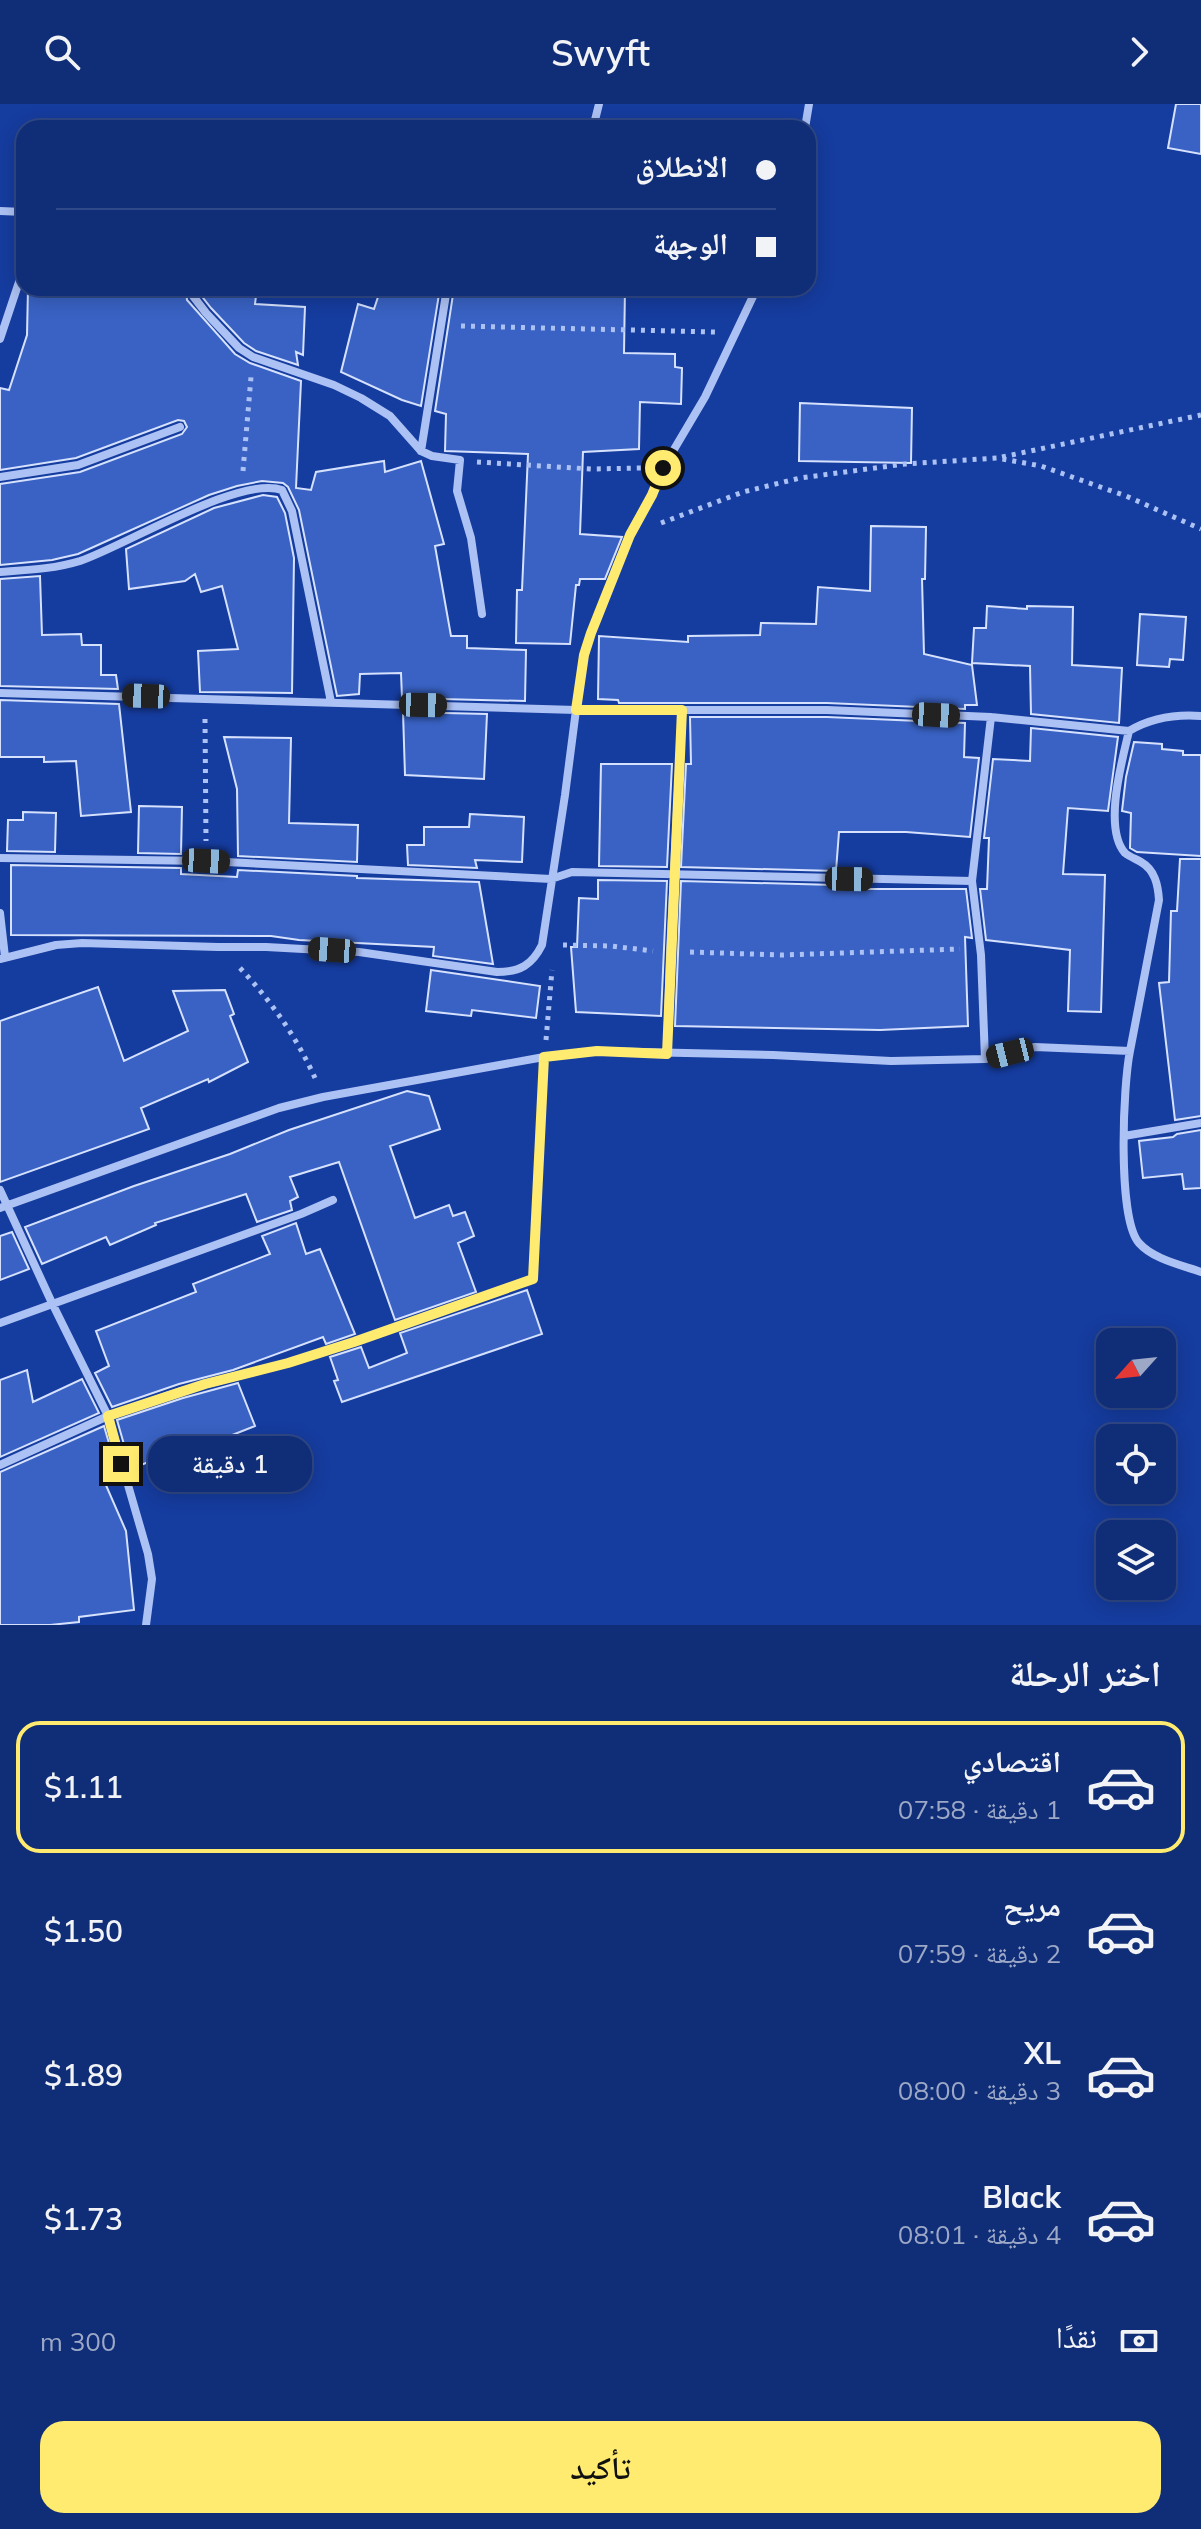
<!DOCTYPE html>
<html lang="ar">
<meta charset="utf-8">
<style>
body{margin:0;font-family:Mulish,"Noto Naskh Arabic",sans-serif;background:#19357c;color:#f1f3f6;direction:rtl;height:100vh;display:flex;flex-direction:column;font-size:30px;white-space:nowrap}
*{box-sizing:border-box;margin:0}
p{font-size:26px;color:#9ca8c6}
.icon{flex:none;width:44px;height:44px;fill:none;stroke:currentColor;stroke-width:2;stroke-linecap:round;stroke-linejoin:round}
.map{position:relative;height:1521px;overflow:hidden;direction:ltr}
.sheet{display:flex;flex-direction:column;background:#102d77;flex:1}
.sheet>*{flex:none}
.banner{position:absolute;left:16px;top:16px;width:800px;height:176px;border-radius:24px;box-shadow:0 4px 20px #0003,0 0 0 2px #304989;direction:rtl;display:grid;align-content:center;height:176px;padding:0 40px;background:#102d77}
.needle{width:52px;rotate:243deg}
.buttons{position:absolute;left:1096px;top:1224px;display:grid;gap:16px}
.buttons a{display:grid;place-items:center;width:80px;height:80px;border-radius:16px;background:#102d77;box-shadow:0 4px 20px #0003,0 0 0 2px #304989;font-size:40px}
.end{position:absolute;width:36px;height:36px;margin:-18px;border:10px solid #ffeb6f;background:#111;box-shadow:0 0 0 4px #111}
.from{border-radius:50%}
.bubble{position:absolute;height:56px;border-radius:24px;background:#102d77;box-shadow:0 4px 20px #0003,0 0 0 2px #304989;font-size:26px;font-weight:600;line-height:56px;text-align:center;direction:rtl}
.car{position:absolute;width:24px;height:48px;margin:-24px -12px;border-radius:10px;box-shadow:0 0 6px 2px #0007;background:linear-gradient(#222 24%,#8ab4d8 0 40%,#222 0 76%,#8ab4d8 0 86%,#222 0)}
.banner b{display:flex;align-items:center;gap:28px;height:76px;font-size:30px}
.banner b+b{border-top:2px solid #304989}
.banner i{width:20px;height:20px;background:#f1f3f6}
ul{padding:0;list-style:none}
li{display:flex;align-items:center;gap:24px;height:132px;margin:0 16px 12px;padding:0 24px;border:4px solid transparent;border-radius:24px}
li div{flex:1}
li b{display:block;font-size:30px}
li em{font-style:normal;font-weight:600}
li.current{border-color:#ffeb6f}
li>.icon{width:72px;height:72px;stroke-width:1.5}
h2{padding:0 40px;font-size:36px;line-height:96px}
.pay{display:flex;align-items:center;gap:20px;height:88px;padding:0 40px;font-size:30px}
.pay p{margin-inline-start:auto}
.cta{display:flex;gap:16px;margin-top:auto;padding:16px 40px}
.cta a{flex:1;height:92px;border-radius:24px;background:#ffeb6f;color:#111;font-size:32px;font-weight:600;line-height:92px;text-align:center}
header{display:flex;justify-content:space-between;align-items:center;height:104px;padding:0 40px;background:#102d77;font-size:36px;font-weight:600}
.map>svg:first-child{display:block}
.building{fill:#3962c4;stroke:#d5e1fd;stroke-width:2}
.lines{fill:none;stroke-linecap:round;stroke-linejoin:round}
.path{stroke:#adc2f4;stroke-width:5;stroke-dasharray:4 6;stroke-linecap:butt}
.street{stroke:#adc2f4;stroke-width:8}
.route{stroke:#ffeb6f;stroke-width:10}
</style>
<header><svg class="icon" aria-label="forward" viewBox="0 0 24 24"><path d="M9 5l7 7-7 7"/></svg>Swyft<svg class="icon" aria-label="search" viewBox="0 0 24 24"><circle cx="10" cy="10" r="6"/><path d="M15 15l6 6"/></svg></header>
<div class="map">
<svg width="1201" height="1521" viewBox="0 0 1201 1521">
<rect width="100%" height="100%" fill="#153c9f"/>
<path class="building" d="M1176,0H1201V50L1168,44Z
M28,184H124L125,188L186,184L187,196L235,250L250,259L301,277L296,384L311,386L316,368L384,357L385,368L421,357L444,440L435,442L451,532H467V544L526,546L525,597L402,594L401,569L360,570L359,590L337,592L299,406L288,383L283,379L262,377L237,382L209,391L78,450L52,456L0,461V380L80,368L182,330L187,323L184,317L178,316L76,354L0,366V284L9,286L27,231Z
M200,184H257L255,200L305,203L303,251L296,248L298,261L256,247L244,239L211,204L200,190Z
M381,184H440L421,302L402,296L341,268L358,200L374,205Z
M454,184H625L624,249L675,250V263L682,264L681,300L640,298L639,345L583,348L580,430L622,433L605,475H580L579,481H576L570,540L516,539L517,486H522L528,350L445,347L446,310L435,307Z
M800,299L912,304L911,359L799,357Z
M263,391L277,393L285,409L294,454L292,589L200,588L198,547L238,545L222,482L201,488L195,470L185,477L129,485L126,445L214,404Z
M871,422L926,423L925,475H922L924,550L972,561L977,601H965V605L827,599H619L618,596L598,595L599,532L688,538V532L760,531L761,519L816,520L818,483L870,487Z
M40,472L42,531L81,530L82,541H101V571H116L118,585L0,582V475Z
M987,502L1027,505V502L1073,503L1072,561L1122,564L1119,619L1031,610L1030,562L972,559L974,524H986Z
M1140,510L1186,513L1183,556L1170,555L1169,563L1137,561Z
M0,596L119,600L131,708L81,712L76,657L44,658V653H0Z
M403,608L487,610L484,675L405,671Z
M690,613H827L965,619L964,653L979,654L970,733L906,728H839L836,767L681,763L686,660H691Z
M1031,624L1118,633L1108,707L1068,704L1063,770L1105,771L1101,908L1068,907L1070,846L986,836L980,785H987L989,734H984L993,655L1030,657Z
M224,633L291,634L289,719L358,721L357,758L238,752L237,685Z
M1134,638L1162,640V645L1183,647V651H1201V752L1137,748L1130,744L1131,709L1122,707L1126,673Z
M601,660H672L667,763L599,762Z
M139,702L182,703L181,750L138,749Z
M23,708L56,709L55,748L7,747L8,716H23Z
M470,710L524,713L522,758L475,756L477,764L408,761L407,741H424V723H469Z
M1180,755H1201V1012L1175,1016L1159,879L1169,878L1171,807H1177Z
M11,761L181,764V770L237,773L238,766L357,772V774L479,778L493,860L433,852L434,843L299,836L271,832L11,831Z
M598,776L667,777L661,912L576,908L571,843H577L579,794L598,795Z
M681,777L835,781V785H966L972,834L965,833L968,922L880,926L675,922Z
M431,866L540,882L536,914L472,906L471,912L426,907Z
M98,883L124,957L188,927L173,887L225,886L234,910L230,912L248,958L209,978L208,975L141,1004L149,1025L0,1078V917Z
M407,987L429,992L440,1025L390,1042L415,1114L449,1101L453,1112L465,1108L474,1132L458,1139L476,1188L395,1216L339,1058L290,1073L298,1093L290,1097L292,1106L257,1118L246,1090L155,1119L156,1121L110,1141L106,1133L42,1160L25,1123L134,1082L230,1050L289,1026Z
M1201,1026V1084L1184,1085L1182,1070L1143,1074L1139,1037L1173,1033L1177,1030Z
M296,1119L306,1150L320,1145L355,1230L326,1240L323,1233L233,1266L179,1280L112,1303L95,1269L109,1262L96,1227L196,1188L193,1180L270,1150L262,1132Z
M12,1128L29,1165L0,1176V1132Z
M527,1186L542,1230L342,1298L334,1277L338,1276L330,1253L361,1243L369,1264L407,1249L400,1229Z
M27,1266L33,1298L82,1275L99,1309L0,1353V1276Z
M238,1279L255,1322L202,1343L199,1338L131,1365L117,1316L183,1294Z
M104,1322L118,1370L111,1373L112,1376L105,1379L126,1427L134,1506L79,1513V1518L50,1521H0V1368Z"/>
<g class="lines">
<path class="path" d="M461,222L715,228
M1002,353L1201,311
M477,358L591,365L643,364
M243,367L251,273
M661,419L743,388L800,374L905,360L997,354L1041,362L1126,392L1201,425
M205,615L206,737
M563,841L611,842L653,847
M690,848L782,851L960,845
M240,864C271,897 296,932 315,974
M546,936L552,866"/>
<path class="street" d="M593,24L599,0
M805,24L809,0
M0,107L24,108
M193,184V192L206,209L239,244L253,253L334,281L361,294L390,312L421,347L432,352L460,356L457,387L471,434L482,510
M0,235L24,163
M421,347L447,184
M0,373L78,361L180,323
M0,468C27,466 54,465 80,457C125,442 240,371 282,386L292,407L331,598
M0,589L576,606H827L991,613L1129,627C1151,614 1175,610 1201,612
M1129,627C1122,657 1103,724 1125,749C1130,753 1136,755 1141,758C1155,766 1158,781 1159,796L1130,947
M0,754L206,757L551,775L572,768L972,777
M0,809L5,853
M0,855L56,841L82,839L218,843H266L359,848L497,868C520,868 532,861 542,841L565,691L576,606L584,551L591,529L630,431L652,391L663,364L705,293L757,184
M667,950L670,849L682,606
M985,955L981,851L972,777L991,613
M1124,1032L1201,1019
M0,1086L52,1199L108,1312L148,1450L152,1475L146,1521
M0,1104L279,1004L323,993L544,953L597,947L773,951L891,957L985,955L1035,943L1130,947C1123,981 1117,1114 1139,1139C1153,1155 1181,1161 1201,1168
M0,1219L301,1110L333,1096
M0,1361L108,1312L181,1287L288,1259L354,1238L533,1175L544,953"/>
</g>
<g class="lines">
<path class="route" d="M121,1360L108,1312L205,1280L288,1259L354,1238L533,1175L544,953L597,947L667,950L682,606H576L584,551L591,529L630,431L652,391L663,364"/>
</g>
</svg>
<div class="buttons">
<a><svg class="needle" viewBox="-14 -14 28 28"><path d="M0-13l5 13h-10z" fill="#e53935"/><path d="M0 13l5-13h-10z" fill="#9ca8c6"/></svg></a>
<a><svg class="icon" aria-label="locate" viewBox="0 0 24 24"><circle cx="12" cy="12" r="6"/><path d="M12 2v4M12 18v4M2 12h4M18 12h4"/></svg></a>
<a><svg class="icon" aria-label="layers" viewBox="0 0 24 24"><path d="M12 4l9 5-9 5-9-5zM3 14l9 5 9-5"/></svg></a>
</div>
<i class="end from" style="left:663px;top:364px"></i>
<i class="end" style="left:121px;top:1360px"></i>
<div class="bubble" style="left:148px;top:1332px;width:164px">1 دقيقة</div>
<i class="car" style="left:146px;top:592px;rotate:272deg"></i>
<i class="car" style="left:423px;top:601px;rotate:91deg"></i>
<i class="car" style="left:936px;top:611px;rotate:93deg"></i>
<i class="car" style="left:206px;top:757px;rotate:93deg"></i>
<i class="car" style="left:849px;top:775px;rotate:91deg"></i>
<i class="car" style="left:332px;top:846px;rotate:274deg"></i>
<i class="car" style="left:1010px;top:949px;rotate:256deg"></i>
<div class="banner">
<b><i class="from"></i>الانطلاق</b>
<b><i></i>الوجهة</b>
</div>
</div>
<section class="sheet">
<h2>اختر الرحلة</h2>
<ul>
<li class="current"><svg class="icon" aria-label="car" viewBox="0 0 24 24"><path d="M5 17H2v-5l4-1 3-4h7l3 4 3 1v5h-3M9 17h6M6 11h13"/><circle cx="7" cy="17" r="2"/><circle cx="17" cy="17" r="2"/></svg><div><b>اقتصادي</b><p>1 دقيقة · 07:58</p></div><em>$1.11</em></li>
<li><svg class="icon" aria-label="car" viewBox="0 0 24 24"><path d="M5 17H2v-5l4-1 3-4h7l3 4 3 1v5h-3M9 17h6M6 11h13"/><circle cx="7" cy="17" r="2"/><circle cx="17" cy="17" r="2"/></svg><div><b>مريح</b><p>2 دقيقة · 07:59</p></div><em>$1.50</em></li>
<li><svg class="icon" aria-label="car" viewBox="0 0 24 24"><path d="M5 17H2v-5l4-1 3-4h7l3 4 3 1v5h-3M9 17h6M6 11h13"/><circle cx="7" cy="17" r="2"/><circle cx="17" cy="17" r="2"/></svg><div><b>XL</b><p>3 دقيقة · 08:00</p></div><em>$1.89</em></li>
<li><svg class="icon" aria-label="car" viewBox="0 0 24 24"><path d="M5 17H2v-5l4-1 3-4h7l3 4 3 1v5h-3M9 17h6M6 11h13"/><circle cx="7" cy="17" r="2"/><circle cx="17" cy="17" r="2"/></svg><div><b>Black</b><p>4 دقيقة · 08:01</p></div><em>$1.73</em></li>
</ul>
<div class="pay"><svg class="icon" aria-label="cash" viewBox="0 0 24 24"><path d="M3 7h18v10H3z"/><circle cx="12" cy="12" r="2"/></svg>نقدًا<p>300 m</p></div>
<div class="cta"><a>تأكيد</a></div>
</section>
